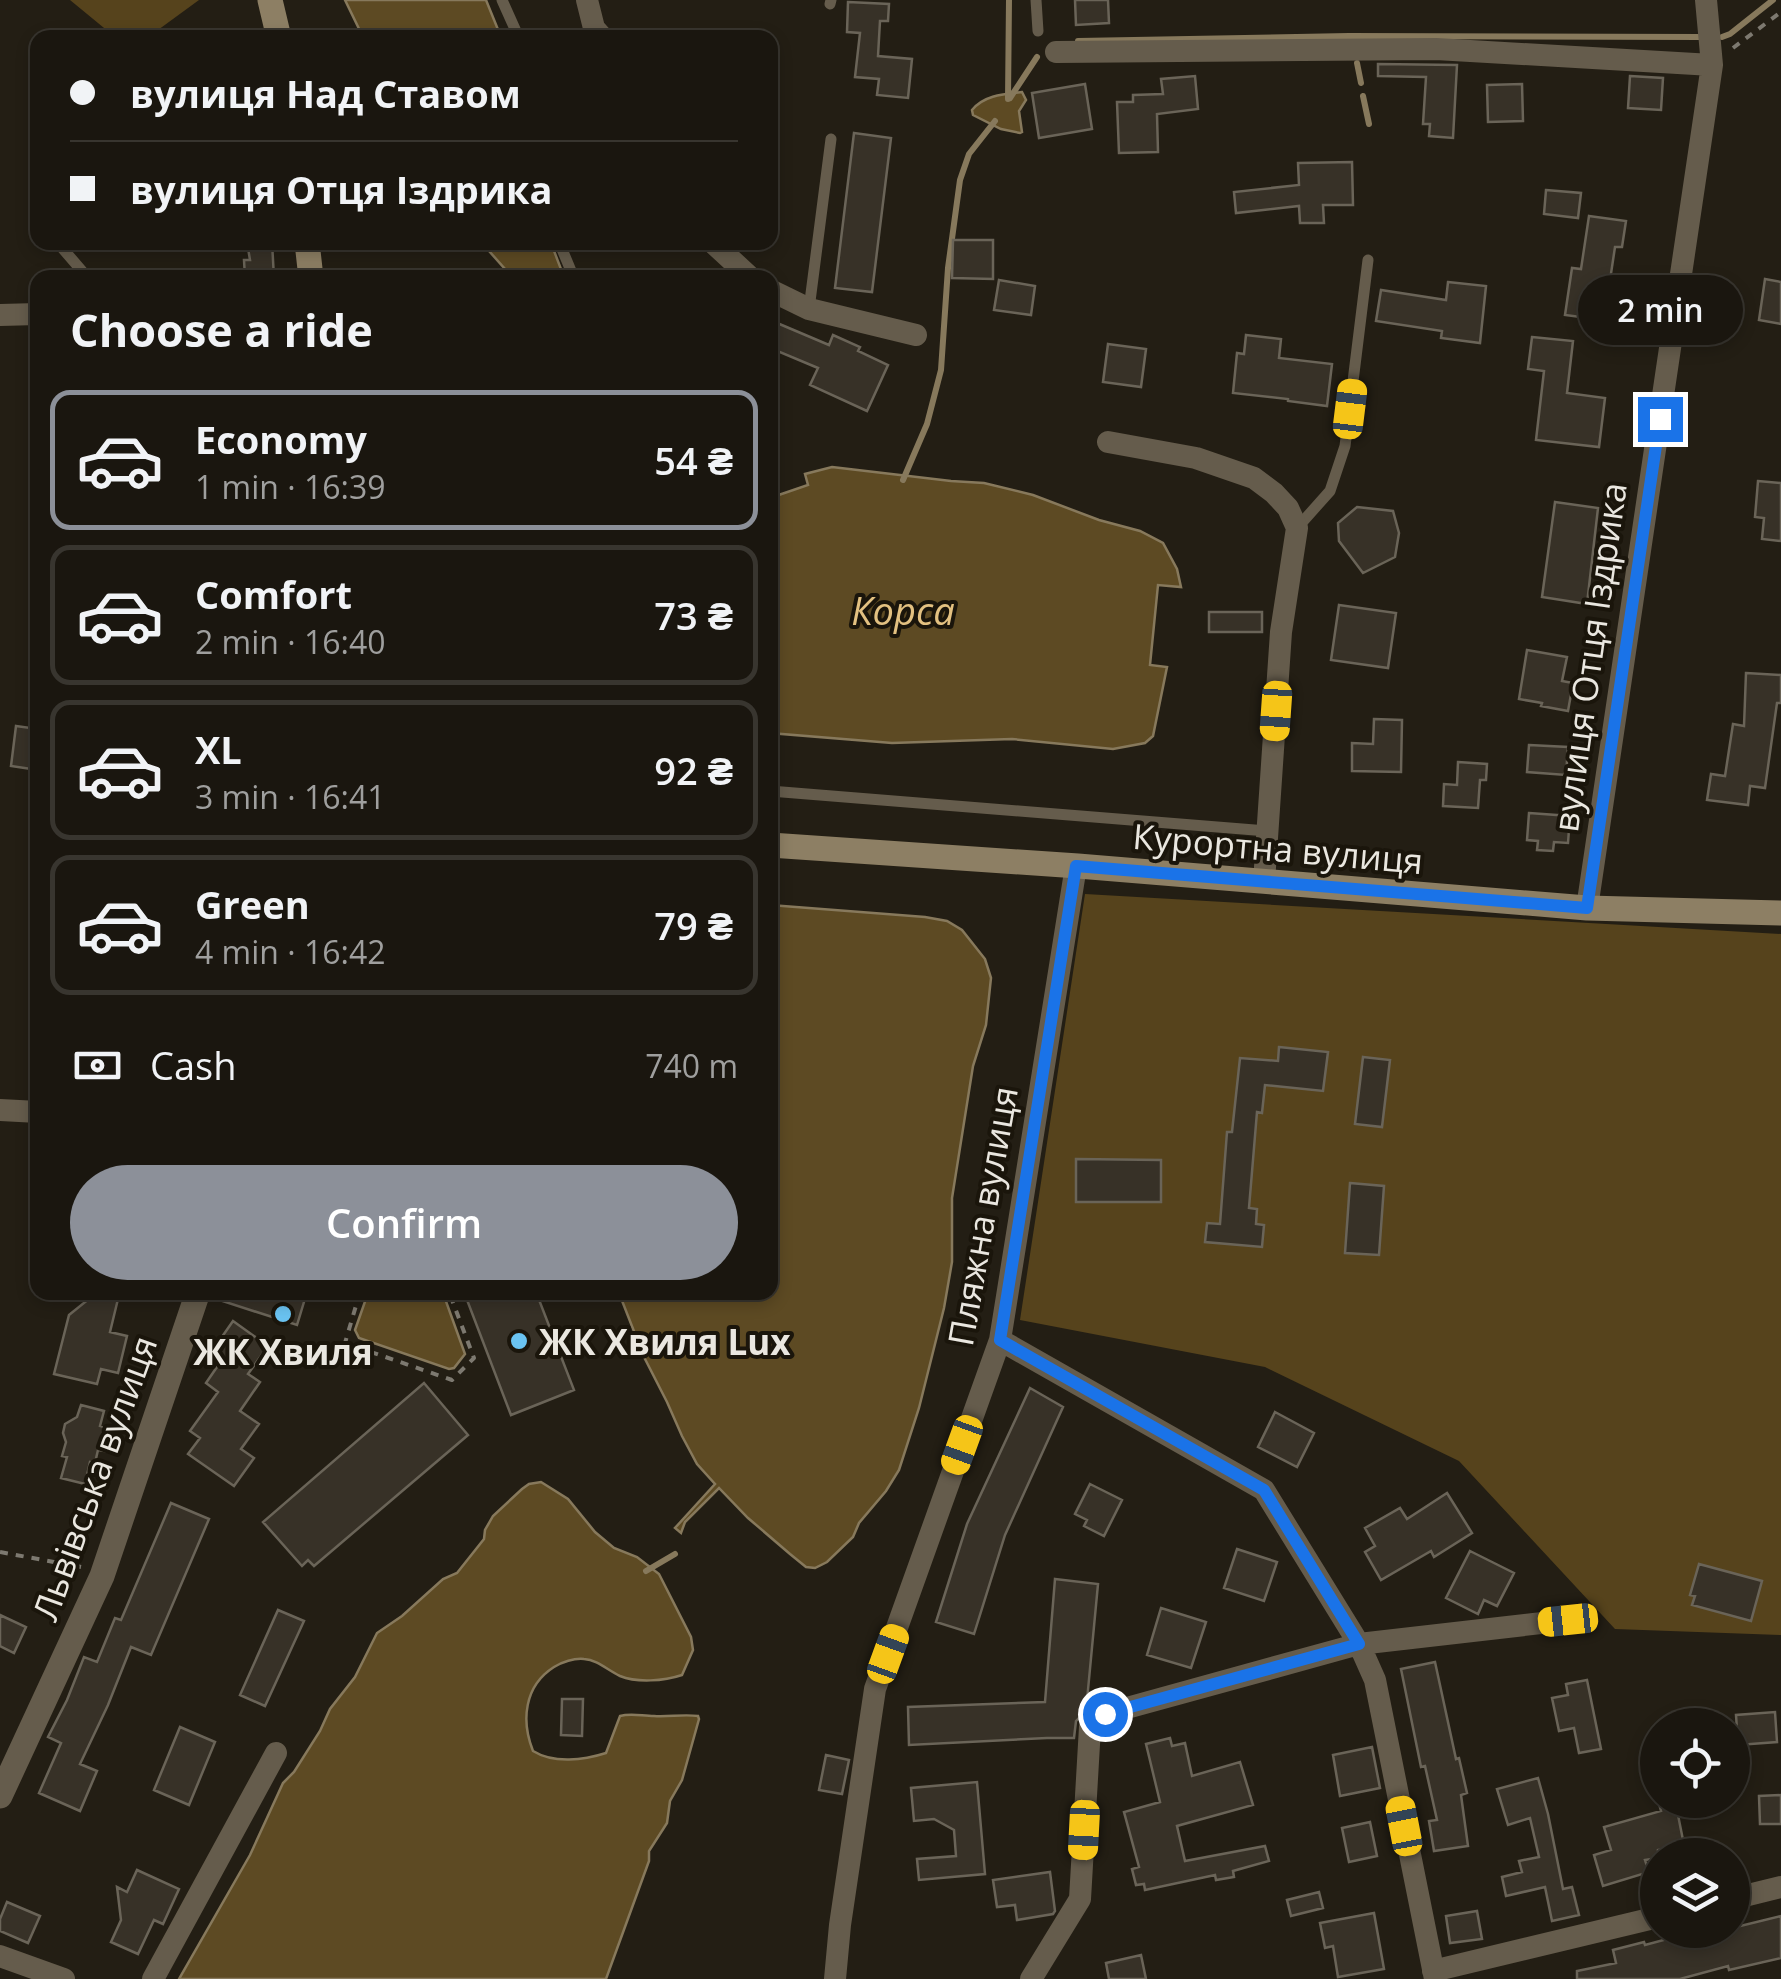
<!DOCTYPE html>
<meta charset="utf-8">
<style>
body{margin:0;font-family:"Open Sans",sans-serif;background:#27231d;color:#f1f3f6;height:100vh;display:flex;flex-direction:column;font-size:38px;white-space:nowrap}
*{box-sizing:border-box;margin:0}
p{font-size:32px;color:#9f9f9e}
.icon{flex:none;width:55px;height:55px;fill:none;stroke:currentColor;stroke-width:2;stroke-linecap:round;stroke-linejoin:round}
.map{position:relative;flex:1;overflow:hidden}
.drawer{position:absolute;left:30px;top:270px;width:748px;height:1030px;display:flex;flex-direction:column;background:#1a160f;border-radius:20px;box-shadow:0 5px 15px #0003,0 0 0 2px #38352f}
.drawer>*{flex:none}
.banner{position:absolute;left:30px;top:30px;width:748px;height:220px;border-radius:20px;box-shadow:0 5px 15px #0003,0 0 0 2px #38352f;display:grid;align-content:center;height:220px;padding:0 40px;background:#1a160f}
.controls{position:absolute;left:1640px;top:1708px;display:grid;gap:20px}
.controls a{display:grid;place-items:center;width:110px;height:110px;border-radius:50%;background:#1a160f;box-shadow:0 5px 15px #0003,0 0 0 2px #38352f;font-size:50px}
.end{position:absolute;width:45px;height:45px;margin:-22px;border:12px solid #1a73e8;background:#fff;box-shadow:0 0 0 5px #fff}
.from{border-radius:50%}
.bubble{position:absolute;height:70px;border-radius:35px;background:#1a160f;box-shadow:0 5px 15px #0003,0 0 0 2px #38352f;font-size:32px;font-weight:600;line-height:70px;text-align:center}
.car{position:absolute;width:30px;height:60px;margin:-30px -15px;border-radius:12px;box-shadow:0 0 8px 2px #0007;background:linear-gradient(#f5c518 24%,#345 0 40%,#f5c518 0 76%,#345 0 86%,#f5c518 0)}
.banner b{display:flex;align-items:center;gap:35px;height:95px;font-size:38px}
.banner b+b{border-top:2px solid #38352f}
.banner i{width:25px;height:25px;background:#f1f3f6}
ul{padding:0;list-style:none}
li{display:flex;align-items:center;gap:30px;height:140px;margin:0 20px 15px;padding:0 20px;border:5px solid #38352f;border-radius:20px}
li div{flex:1}
li b{display:block;font-size:38px}
li em{font-style:normal;font-weight:600}
li.current{border-color:#8c9099}
li>.icon{width:90px;height:90px;stroke-width:1.5}
h2{padding:0 40px;font-size:45px;line-height:120px}
.pay{display:flex;align-items:center;gap:25px;height:110px;padding:0 40px;font-size:38px}
.pay p{margin-inline-start:auto}
.cta{display:flex;gap:20px;margin-top:auto;padding:20px 40px}
.cta a{flex:1;height:115px;border-radius:60px;background:#8c9099;color:#fff;font-size:40px;font-weight:600;line-height:115px;text-align:center}
.map>svg:first-child{display:block}
.forest{fill:#56431c}
.water{fill:#5d4a23;stroke:#87795c;stroke-width:2.5}
.lines{fill:none;stroke-linecap:round;stroke-linejoin:round}
.stream{stroke:#87795c;stroke-width:6}
.building{fill:#373127;stroke:#6a6458;stroke-width:2.5}
.path{stroke:#7d7970;stroke-width:4;stroke-dasharray:8 8;stroke-linecap:butt}
.service{stroke:#655c4c;stroke-width:11}
.minor{stroke:#655c4c;stroke-width:22}
.tertiary{stroke:#655c4c;stroke-width:25}
.secondary{stroke:#8d7f64;stroke-width:25}
.route{stroke:#1a73e8;stroke-width:12}
.poi-dot{fill:#6ac3f1;stroke:#1a150b;stroke-width:4}
.labels{text-anchor:middle;dominant-baseline:central;stroke-width:8;stroke-linejoin:round;paint-order:stroke}
.street-label{font-size:35px;fill:#eae7e0;stroke:#1a150b}
.poi-label{font-size:35px;font-weight:bold;fill:#eae7e0;stroke:#1a150b;text-anchor:start}
.water-label{font-size:38px;font-style:italic;fill:#e3c181;stroke:#1a150b}
</style>
<div class="map">
<svg width="1781" height="1979" viewBox="0 0 1781 1979">
<rect width="100%" height="100%" fill="#231e14"/>
<path class="forest" d="M70,0H199L147,38L115,37Z
M1085,894L1781,934V1635L1615,1629L1459,1461L1265,1367L1020,1320Z"/>
<path class="water" d="M345,0H486L501,37H363Z
M1022,92L1026,100L1019,111L1022,132L1020,133L1001,129L973,115L972,110C984,95 1004,94 1022,92Z
M482,243H551L564,277H512Z
M832,467L951,481L984,483L1033,495L1099,520L1140,531L1163,543L1177,569L1181,587L1158,585L1150,665L1167,667L1153,736L1145,743L1113,749L1012,739L892,743L770,733V498L808,485L805,474Z
M770,905L925,917L947,921L962,930L985,959L991,978L986,1025L973,1066L952,1198V1262L944,1308L919,1408L899,1470L886,1491L859,1523L853,1537L827,1562L815,1568L806,1567L790,1554L748,1518L719,1488L685,1522L681,1533L675,1528L715,1484L697,1464L682,1436L667,1402L644,1357L619,1293L770,1292Z
M368,1293H443L465,1354L454,1368L449,1369L359,1338L355,1330Z
M541,1482L568,1499L595,1532L614,1548L637,1557L659,1574L691,1637L693,1650L682,1675C664,1681 637,1683 620,1676C607,1670 598,1660 584,1659C574,1658 562,1662 554,1667C524,1686 521,1721 533,1751C554,1764 584,1760 606,1753L620,1716C631,1713 642,1716 654,1716C669,1717 684,1714 698,1716L699,1719L682,1780L670,1801L667,1823L649,1851V1861L606,1979H179L250,1855L283,1783L294,1772L320,1731L330,1709L355,1677L377,1633L402,1616L443,1579L457,1573L484,1539L485,1530L493,1516L522,1489L529,1484Z"/>
<g class="lines">
<path class="stream" d="M1722,37L1730,34L1773,0
M1078,41L1349,36L1701,37
M1357,63L1361,83
M1363,96L1369,124
M1010,98L1037,57
M1008,99L1009,0
M903,480L927,424L941,370L948,268L960,180L969,154L995,121
M646,1571L675,1554"/>
</g>
<path class="building" d="M1075,0H1108L1109,23L1076,25Z
M848,2L889,4L888,21H880L878,56L912,59L908,98L877,95L879,79L855,77L860,33L847,32Z
M1378,64L1457,65L1453,138L1429,136L1430,124H1423L1426,77L1378,76Z
M1195,76L1198,109L1157,114L1158,152L1119,153L1117,102H1133V95L1163,94L1161,79Z
M1630,76L1663,78L1661,110L1628,108Z
M1085,84L1092,129L1039,138L1032,93Z
M1522,84L1523,121L1488,122L1487,85Z
M854,133L891,138L872,292L835,288Z
M1352,162L1353,205H1323L1324,223H1300L1299,206L1236,213L1234,192L1299,185L1298,163Z
M1546,190L1581,193L1578,218L1544,214Z
M1589,216L1626,221L1622,247H1615L1604,320L1565,315L1572,268L1581,269Z
M953,240H993V279L952,278Z
M247,242H272L274,278H245L244,260H250Z
M1765,279L1781,282V324L1759,320Z
M999,280L1035,286L1031,315L994,310Z
M1448,282L1486,286L1480,343L1441,338L1442,331L1376,321L1381,290L1446,300Z
M770,320L829,345L833,335L860,347L858,351L888,365L867,411L810,385L818,368L770,348Z
M1246,335L1281,339L1279,358L1332,364L1327,406L1288,401V399L1233,393L1237,353L1244,354Z
M1532,337L1573,341L1567,393L1605,398L1599,447L1536,440L1544,371L1528,369Z
M1108,344L1146,349L1141,387L1103,382Z
M1758,481L1781,483V541L1762,539L1764,518L1755,517Z
M1555,502L1598,508L1587,604L1542,597Z
M1357,507L1393,511L1399,533L1395,557L1363,573L1339,541L1338,523Z
M1339,605L1396,613L1388,668L1331,660Z
M1209,612H1262V632H1209Z
M1527,650L1567,657L1562,681L1573,683L1568,711L1541,706L1542,703L1519,699Z
M1746,673L1781,675V703H1777L1765,788L1750,786L1748,805L1707,800L1711,774L1725,776L1733,724L1744,726Z
M1374,719L1402,720L1401,772L1352,771V743L1373,744Z
M16,726L38,729V770L11,766Z
M1529,745L1568,747L1566,775L1527,772Z
M1458,762L1487,764L1486,780H1480L1478,808L1443,806L1444,784L1457,785Z
M1529,813L1570,816L1568,843L1554,842L1553,851L1537,850L1538,841L1527,840Z
M1279,1047L1328,1052L1323,1091L1265,1085L1262,1113L1257,1112L1249,1208L1257,1209L1256,1224L1264,1225L1262,1247L1205,1242L1207,1223L1220,1224L1227,1132H1232L1240,1058L1278,1061Z
M1363,1057L1390,1060L1382,1127L1355,1124Z
M1076,1159L1161,1160V1202H1076Z
M1350,1183L1384,1186L1379,1255L1345,1253Z
M214,1292H307L297,1325L213,1298Z
M464,1292H536L574,1390L511,1415Z
M95,1294L118,1299L110,1332L127,1336L118,1373L101,1369L97,1384L54,1374L69,1315Z
M233,1321L268,1346L248,1374L260,1382L240,1411L259,1424L241,1449L254,1458L234,1486L188,1454L200,1438L190,1431L218,1392L206,1383L219,1364L208,1357Z
M424,1383L468,1435L314,1566L308,1560L302,1566L263,1522Z
M1030,1388L1063,1407L1005,1535L974,1634L936,1622L967,1524Z
M81,1405L104,1411L100,1426L110,1429L105,1451L98,1450L95,1463L90,1462L85,1484L61,1478L67,1457L62,1456L66,1442L63,1433L65,1424L77,1417Z
M1275,1412L1314,1433L1297,1467L1258,1447Z
M1090,1484L1122,1500L1104,1536L1084,1526L1087,1520L1075,1514Z
M1447,1493L1472,1533L1434,1557L1431,1551L1381,1580L1365,1552L1375,1546L1365,1528L1400,1508L1407,1519Z
M171,1503L209,1519L151,1655L131,1647L108,1705L80,1764L97,1771L80,1811L39,1793L61,1743L48,1737L67,1700L84,1657L97,1662L115,1618L121,1620Z
M1237,1549L1277,1562L1264,1601L1224,1588Z
M1470,1551L1514,1573L1497,1606L1484,1600L1478,1614L1446,1598Z
M1699,1564L1762,1581L1751,1621L1692,1605L1695,1596L1690,1595Z
M1055,1579L1098,1584L1086,1711L1076,1721L1074,1738H1047L909,1745L908,1707L1045,1702Z
M1161,1608L1206,1622L1191,1668L1147,1655Z
M278,1610L304,1621L265,1706L240,1695Z
M0,1615L26,1627L14,1653L0,1646Z
M1435,1662L1456,1759L1459,1758L1467,1793L1461,1795L1468,1846L1434,1851L1429,1821L1437,1820L1425,1766L1421,1767L1401,1669Z
M1587,1680L1601,1749L1579,1753L1574,1728L1559,1731L1552,1698L1568,1695L1566,1684Z
M562,1699H583L582,1736L561,1735Z
M1775,1712L1777,1742L1738,1745L1736,1715Z
M180,1727L215,1742L189,1805L154,1790Z
M1170,1738L1172,1746L1185,1743L1192,1776L1240,1762L1253,1805L1177,1826L1185,1861L1265,1846L1269,1861L1233,1871L1234,1877L1216,1880L1215,1875L1145,1890L1144,1884L1136,1885L1132,1869L1139,1867L1124,1812L1160,1802L1146,1744Z
M1372,1747L1380,1788L1340,1796L1333,1755Z
M826,1755L849,1760L842,1794L819,1790Z
M1538,1778L1548,1814L1563,1889L1572,1887L1579,1915L1552,1921L1545,1887L1506,1896L1502,1877L1522,1872L1519,1861L1539,1857L1530,1818L1508,1825L1497,1789Z
M977,1782L985,1874L919,1880L917,1859L956,1856L954,1830L934,1819L914,1821L911,1788Z
M1781,1795V1824H1760L1759,1796Z
M1658,1800H1675L1684,1845L1658,1850V1858L1645,1860L1649,1872L1603,1886L1594,1855L1611,1850L1604,1827L1661,1811Z
M1370,1822L1377,1856L1349,1862L1342,1828Z
M137,1870L179,1889L163,1924L154,1920L138,1954L111,1942L121,1920L117,1887L127,1892Z
M1050,1872L1055,1911L1053,1914L1017,1920L1015,1905L997,1907L993,1880Z
M1319,1892L1323,1908L1291,1916L1287,1900Z
M7,1902L40,1916L28,1943L0,1931V1919Z
M1477,1911L1482,1939L1450,1943L1446,1916Z
M1374,1913L1384,1969L1338,1977L1333,1946L1325,1948L1320,1923Z
M1781,1916V1958L1729,1970L1728,1966L1680,1979H1577V1971L1616,1963L1613,1950L1644,1942L1645,1945L1701,1930L1703,1935L1732,1930V1928Z
M1141,1955L1146,1979H1109L1106,1963Z"/>
<g class="lines">
<path class="path" d="M1733,48L1781,12
M360,1292L345,1343L452,1380L474,1358L449,1292
M0,1552L81,1567"/>
<path class="service" d="M502,0L519,38
M1036,0L1038,31
M830,4L831,0
M35,219L38,221
M57,242L82,271L85,278
M559,242L574,278
M809,309L831,139
M1297,528L1330,491L1345,446L1368,260
M770,791L1267,831"/>
<path class="minor" d="M587,0L594,28L603,38
M1056,52L1436,49L1712,65
M712,242L751,278
M770,290L809,309L916,335
M0,315L38,314
M1108,442L1196,458L1254,478L1274,493L1288,508L1297,528L1281,632L1264,882
M1587,908L1712,65L1706,0
M0,1110L38,1112
M1000,1340L1264,1490L1359,1644L1375,1680L1435,1979
M1732,1899L1781,1887
M0,1956L64,1979
M1433,1971L1658,1917
M153,1979L276,1753
M835,1979L840,1925L875,1689L1000,1340L1076,866
M1031,1979L1080,1899L1090,1727L1105,1714L1359,1644L1568,1620"/>
<path class="tertiary" d="M0,1796L102,1576L198,1292"/>
<path class="secondary" d="M270,0L279,38
M307,242L311,278
M770,845L1078,866L1587,908L1781,913"/>
</g>
<g class="lines">
<path class="route" d="M1105,1714L1359,1644L1264,1490L1000,1340L1076,866L1587,908L1660,419"/>
</g>
<g class="poi-dot">
<circle cx="283" cy="1314" r="10"/>
<circle cx="519" cy="1341" r="10"/>
</g>
<g class="labels">
<g class="street-label">
<text transform="translate(1589 657) rotate(-82)">вулиця Отця Іздрика</text>
<text transform="translate(1278 848) rotate(5)">Курортна вулиця</text>
<text transform="translate(982 1216) rotate(-80)">Пляжна вулиця</text>
<text transform="translate(94 1478) rotate(-70)">Львівська вулиця</text>
</g>
<g class="poi-label">
<text x="539" y="1341">ЖК Хвиля Lux</text>
<text x="283" y="1351" text-anchor="middle">ЖК Хвиля</text>
</g>
<g class="water-label">
<text x="903" y="610">Корса</text>
</g>
</g>
</svg>
<div class="controls">
<a><svg class="icon" aria-label="locate" viewBox="0 0 24 24"><circle cx="12" cy="12" r="6"/><path d="M12 2v4M12 18v4M2 12h4M18 12h4"/></svg></a>
<a><svg class="icon" aria-label="layers" viewBox="0 0 24 24"><path d="M12 4l9 5-9 5-9-5zM3 14l9 5 9-5"/></svg></a>
</div>
<i class="end from" style="left:1105px;top:1714px"></i>
<i class="end" style="left:1660px;top:419px"></i>
<div class="bubble" style="left:1578px;top:275px;width:165px">2 min</div>
<i class="car" style="left:1350px;top:409px;rotate:7deg"></i>
<i class="car" style="left:1276px;top:711px;rotate:184deg"></i>
<i class="car" style="left:962px;top:1445px;rotate:200deg"></i>
<i class="car" style="left:1568px;top:1620px;rotate:264deg"></i>
<i class="car" style="left:888px;top:1654px;rotate:20deg"></i>
<i class="car" style="left:1404px;top:1826px;rotate:349deg"></i>
<i class="car" style="left:1084px;top:1830px;rotate:183deg"></i>
<div class="banner">
<b><i class="from"></i>вулиця Над Ставом</b>
<b><i></i>вулиця Отця Іздрика</b>
</div>
<section class="drawer">
<h2>Choose a ride</h2>
<ul>
<li class="current"><svg class="icon" aria-label="car" viewBox="0 0 24 24"><path d="M5 17H2v-5l4-1 3-4h7l3 4 3 1v5h-3M9 17h6M6 11h13"/><circle cx="7" cy="17" r="2"/><circle cx="17" cy="17" r="2"/></svg><div><b>Economy</b><p>1 min · 16:39</p></div><em>54 ₴</em></li>
<li><svg class="icon" aria-label="car" viewBox="0 0 24 24"><path d="M5 17H2v-5l4-1 3-4h7l3 4 3 1v5h-3M9 17h6M6 11h13"/><circle cx="7" cy="17" r="2"/><circle cx="17" cy="17" r="2"/></svg><div><b>Comfort</b><p>2 min · 16:40</p></div><em>73 ₴</em></li>
<li><svg class="icon" aria-label="car" viewBox="0 0 24 24"><path d="M5 17H2v-5l4-1 3-4h7l3 4 3 1v5h-3M9 17h6M6 11h13"/><circle cx="7" cy="17" r="2"/><circle cx="17" cy="17" r="2"/></svg><div><b>XL</b><p>3 min · 16:41</p></div><em>92 ₴</em></li>
<li><svg class="icon" aria-label="car" viewBox="0 0 24 24"><path d="M5 17H2v-5l4-1 3-4h7l3 4 3 1v5h-3M9 17h6M6 11h13"/><circle cx="7" cy="17" r="2"/><circle cx="17" cy="17" r="2"/></svg><div><b>Green</b><p>4 min · 16:42</p></div><em>79 ₴</em></li>
</ul>
<div class="pay"><svg class="icon" aria-label="cash" viewBox="0 0 24 24"><path d="M3 7h18v10H3z"/><circle cx="12" cy="12" r="2"/></svg>Cash<p>740 m</p></div>
<div class="cta"><a>Confirm</a></div>
</section>
</div>
